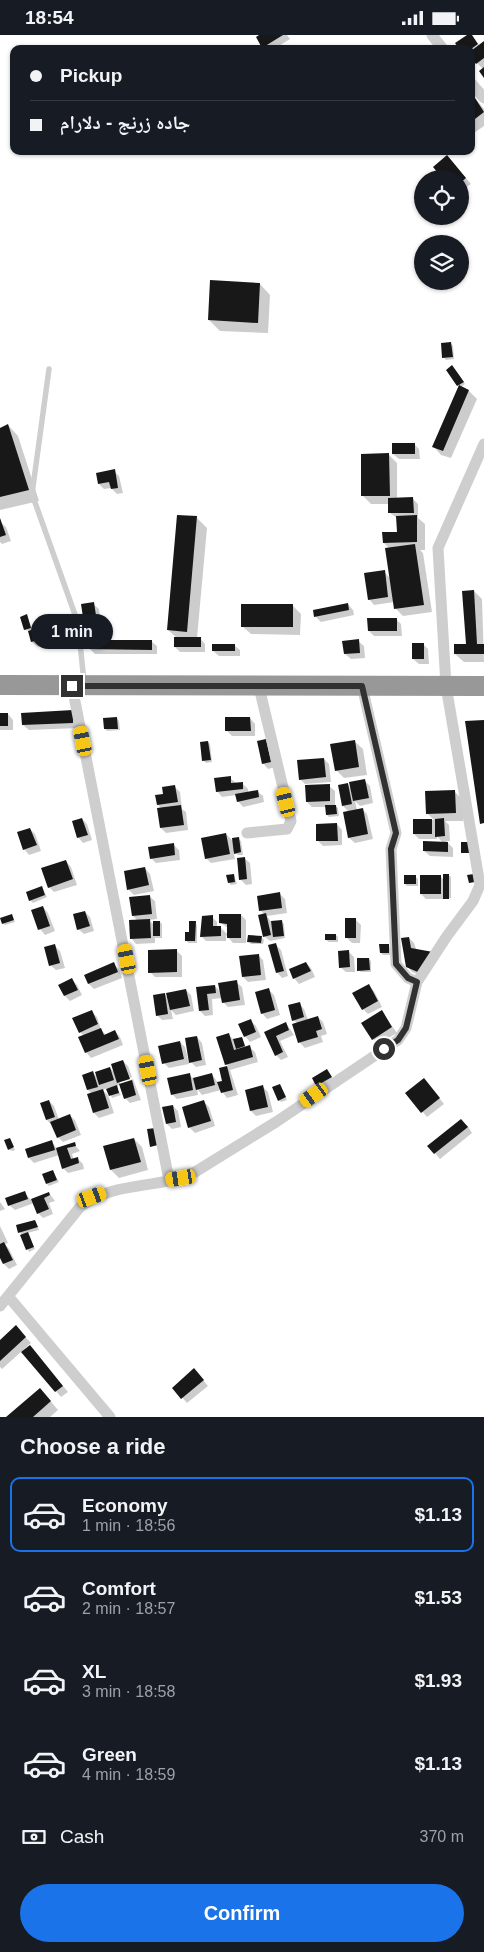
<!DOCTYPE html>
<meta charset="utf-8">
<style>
body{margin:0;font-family:Arial,"Noto Naskh Arabic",sans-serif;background:#242831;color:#f1f3f6;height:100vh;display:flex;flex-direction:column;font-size:19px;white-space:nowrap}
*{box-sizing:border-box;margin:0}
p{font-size:16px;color:#9ea1a6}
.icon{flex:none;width:28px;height:28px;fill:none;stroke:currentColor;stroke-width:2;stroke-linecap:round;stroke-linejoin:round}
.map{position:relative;height:1382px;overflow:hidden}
.panel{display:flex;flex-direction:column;background:#171b24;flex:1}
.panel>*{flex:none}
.banner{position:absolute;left:10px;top:10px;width:465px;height:110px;border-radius:10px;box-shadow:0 1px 4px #0004;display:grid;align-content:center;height:110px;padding:0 20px;background:#171b24}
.fabs{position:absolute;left:414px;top:135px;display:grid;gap:10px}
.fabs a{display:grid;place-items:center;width:55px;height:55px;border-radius:50%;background:#171b24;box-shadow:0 1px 4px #0004;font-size:25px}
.end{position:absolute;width:22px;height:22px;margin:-11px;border:6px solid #313131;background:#fff;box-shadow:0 0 0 2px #fff}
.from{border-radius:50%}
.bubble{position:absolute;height:35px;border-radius:18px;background:#171b24;box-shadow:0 1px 4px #0004;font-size:16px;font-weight:700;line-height:35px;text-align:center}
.car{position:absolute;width:15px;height:30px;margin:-15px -8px;border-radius:6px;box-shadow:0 0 4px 1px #0007;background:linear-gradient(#f5c518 24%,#345 0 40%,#f5c518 0 76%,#345 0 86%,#f5c518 0)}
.banner b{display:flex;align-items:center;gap:18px;height:48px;font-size:19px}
.banner b+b{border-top:1px solid #363941}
.banner i{width:12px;height:12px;background:#f1f3f6}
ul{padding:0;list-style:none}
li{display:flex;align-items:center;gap:15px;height:75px;margin:0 10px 8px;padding:0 10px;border:2px solid transparent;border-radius:10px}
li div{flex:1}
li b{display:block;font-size:19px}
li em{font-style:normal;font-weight:700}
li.active{border-color:#1a73e8}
li>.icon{width:45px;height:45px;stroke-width:1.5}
h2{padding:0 20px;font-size:22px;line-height:60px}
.pay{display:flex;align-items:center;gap:12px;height:55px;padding:0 20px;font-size:19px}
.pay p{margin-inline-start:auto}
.button{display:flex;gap:10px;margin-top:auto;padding:10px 20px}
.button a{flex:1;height:58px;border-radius:30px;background:#1a73e8;color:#fff;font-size:20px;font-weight:700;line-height:58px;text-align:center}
.status{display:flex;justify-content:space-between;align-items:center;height:35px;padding:0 25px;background:#171b24;direction:ltr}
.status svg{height:14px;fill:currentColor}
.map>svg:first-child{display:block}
.shadow{fill:#0003}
.building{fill:#181818}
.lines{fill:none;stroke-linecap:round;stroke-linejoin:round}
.lane{stroke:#cecece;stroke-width:5.5}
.street{stroke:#cecece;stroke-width:11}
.highway{stroke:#989898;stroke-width:20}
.route{stroke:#313131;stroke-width:6}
</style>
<div class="status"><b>18:54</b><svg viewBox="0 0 49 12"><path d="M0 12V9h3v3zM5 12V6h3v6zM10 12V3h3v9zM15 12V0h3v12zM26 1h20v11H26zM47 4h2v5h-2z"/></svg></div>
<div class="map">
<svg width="484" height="1382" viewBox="0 0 484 1382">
<rect width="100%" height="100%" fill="#fff"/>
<path class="shadow" d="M261,0H287L290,4L274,14H265L263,12Z
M470,0L480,11L484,9V41L483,34L471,22Z
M471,58L484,74V91L471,100Z
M452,127L471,149L460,157V144Z
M260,249L270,260L268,298L220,296L209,285Z
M451,309L453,311L454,324L446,325L444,323Z
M455,334L465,349L461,352L469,356L477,364L451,423L441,420L433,411L459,352Z
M8,390L18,401L39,466L0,475V395Z
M414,409L419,414L420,424H399L393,419Z
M389,420L397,428V464H413L418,469V483L425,489V515H420L423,518L432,577L403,581L395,573L394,567L374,570L369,564L384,537L390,543V514L384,508L398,498L397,483L390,478L389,469H371L363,461Z
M114,436L119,441L123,458L117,459L111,453L104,454L99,449L97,439Z
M196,482L207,493L197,603H200L205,609V617H180L175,612L177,603L168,595Z
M0,487L6,492L11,506L2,509L0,507Z
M474,556L482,564L484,627H464L455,619L467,610Z
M93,569L99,574L102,599L91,601L86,595Z
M348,569L353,575L354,580L321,587L316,582L314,576Z
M293,571L301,579L300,600L251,599L242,591Z
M27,581L33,596L63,588L68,593L71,603L38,612L32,607L30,596L25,595L22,582Z
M396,584L401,589L402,601H374L369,596Z
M151,606L157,611V619H95L90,614Z
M358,606L364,611L365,623L351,624L345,619Z
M423,609L428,614L429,629H419L413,624Z
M234,610L240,615V621H219L213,616Z
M72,676L78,693L29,695L23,690Z
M0,679H8L13,685V695H0Z
M250,683L255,689V701H232L226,695Z
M117,684L119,686L120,695L107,696L105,694Z
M266,705L275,732L268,734L263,728Z
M354,706L363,714L367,740L344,743L336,735Z
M208,707L210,709L212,727L206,728L203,725Z
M324,724L329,729L331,747L305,749L300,744Z
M230,743L236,748H242L248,754V758L257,756L263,761L264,767L243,772L238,766L237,760L222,762L217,756Z
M364,745L370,751L373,768L360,771L355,766L357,775L362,774L367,779L373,804L355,808L349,803V777L343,771L347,749L352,754Z
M329,751L335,756V771L338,773L339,781L329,782L327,780L326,772H312L307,767Z
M175,752L180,757L182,774L186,777L188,795L166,798L161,793L162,774L158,770L156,761L164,760Z
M455,757L463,765V786H445L449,790L450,806H446L453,813V822L430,821L424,816L443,808L437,801V804H419L414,799V785H434L427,778Z
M82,784L87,789L92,805L83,808L78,802Z
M337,789L342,795V810L323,811L318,806Z
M30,794L35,799L41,816L29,820L24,814Z
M226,799L234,807L238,804L241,806L243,820H238L233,816L235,824L211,828L206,823Z
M173,809L179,815L180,825L156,828L151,823Z
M244,823L250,828L252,849L246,850L240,844Z
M66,826L71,832L77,850L54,857L49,852Z
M145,833L150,839L154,856L134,860L128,854Z
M234,840L237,849L231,850L229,848Z
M448,840L451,842V863H445V864H426L421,859L440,841L444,845Z
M416,842L418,844V851H407L405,849Z
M42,852L47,862L33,868L30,865Z
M280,859L285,864L287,878L267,881L272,888L282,887L284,889L285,903L270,906L264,901L265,880L260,875Z
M149,861L155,866L157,884L149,885L154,890L160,887L162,889V903H155V908L136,909L131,903L137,885L133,881Z
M43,872L48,878L55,896L45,900L40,894Z
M85,877L90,882L94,896L84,899L78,894Z
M241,880L246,885V908H233L226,900V906H206L201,901L212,882L217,887V893L220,892L228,900V893L221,888Z
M12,881L15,887L5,890L3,888Z
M355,884L361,890L360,908H352L346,902Z
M195,888L197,890V908H188L186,905Z
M336,900L338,902V907H329L326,905Z
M261,902L264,905L263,909H251L249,906Z
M409,903L414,908L426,943L412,937L407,931Z
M275,909L281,915L288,941L282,943L277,937Z
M388,910L390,913L391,920H383L381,918Z
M55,911L60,916L65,933L56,935L50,930Z
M176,915L182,921V942H155L150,937Z
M349,917L354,922L355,937H346L340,932Z
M258,920L263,925L266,945L248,947L243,942Z
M369,924L371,926V937H361L359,935Z
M306,928L311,933L315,942L299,949L294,943Z
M113,929L119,934L122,943L94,954L89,949L85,940Z
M72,945L77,950L82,960L70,966L65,961L60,950Z
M236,947L242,952L245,970L228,972L223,967L222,963L212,964L213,980L205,981L200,976L197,953L215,951L221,957Z
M369,951L374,956L382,972L368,979L363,974Z
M186,955L191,960L194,976L176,980L171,975L173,984L162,985L157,980L164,959L168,963Z
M269,955L274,960L280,980L267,984L262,978Z
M299,968L304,974L308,985L318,982L323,987L327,999L321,1001L323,1007L305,1013L299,1007L297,988L293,985Z
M92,977L97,982L101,995L106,1000L115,996L120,1002L123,1010L91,1023L86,1017L84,1001L80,997Z
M382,977L397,998L378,1009L373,1004Z
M250,985L256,991L261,1002L250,1007L245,1001Z
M286,988L294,1000L280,1006L288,1022L281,1025L276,1020L266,997Z
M229,1000L234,1005L242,1003L246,1013L249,1012L255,1017L258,1027L230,1035L238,1060L227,1063L221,1055L202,1060L197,1054L198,1060L177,1064L172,1059L189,1040L194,1044L212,1039L218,1048L224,1046L220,1034L228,1031L226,1029Z
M197,1002L202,1008L206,1030L196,1032L190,1026Z
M180,1007L185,1012L189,1029L169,1033L164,1028Z
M123,1026L128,1031L132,1042L120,1046V1049L133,1044L141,1065L130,1068L125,1063L121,1049L116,1051L121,1060L112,1063L108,1053L102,1055L108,1060L114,1078L99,1083L94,1078L92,1059L88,1055L84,1041L93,1038L98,1043L110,1033L116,1039Z
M329,1038L333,1045L319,1052L317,1050Z
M429,1050L444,1069L427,1082L407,1058Z
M280,1051L287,1065L281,1067L279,1065Z
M263,1052L268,1057L273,1077L256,1081L251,1076Z
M49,1066L54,1071L59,1085L69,1080L75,1085L81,1100L63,1107L58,1102L52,1090L47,1085Z
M204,1067L209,1072L215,1091L195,1098L189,1092Z
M173,1071L178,1076L181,1092L172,1094L167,1089Z
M467,1090L472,1098L440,1124L435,1118Z
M9,1104L15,1115L12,1116L9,1114Z
M134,1104L142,1112L148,1135L119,1143L111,1135Z
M52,1107L57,1114L74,1109L80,1116L72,1119L74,1125L77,1123L83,1129L84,1134L68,1138L63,1133L59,1120L34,1128L29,1123Z
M53,1136L59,1147L49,1151L47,1149Z
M24,1157L31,1165L49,1158L55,1166L49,1168L53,1179L43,1183L38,1178L34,1168L15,1175L9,1170Z
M0,1167L5,1174L0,1176Z
M35,1186L39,1195L27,1198L35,1214L29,1217L20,1197Z
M0,1191L8,1208L5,1209L9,1214L17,1230L9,1234L4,1229L0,1220Z
M16,1292L31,1308L23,1315L35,1317L68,1357L61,1362L22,1316L2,1334L0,1332V1306Z
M199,1340L208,1351L187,1368L174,1353Z
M48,1363L58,1375L50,1382H8Z"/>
<path class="building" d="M259,0H283L262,13L256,2Z
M467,0H472L478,9L471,14H459L455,8Z
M484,6V23L476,29L471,23V16Z
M484,32V43L479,36Z
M473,60L484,77L471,87V61Z
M447,120L466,143L460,148V144H443L433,132Z
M210,245L260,248L258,288L208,285Z
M451,307L453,322L442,323L441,308Z
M452,330L464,347L457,351L446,335Z
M459,350L469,355L443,416L432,412Z
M8,389L29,455L0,462V393Z
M392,408H415V419H392Z
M389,418L390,461H361V419Z
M115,434L118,453L111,454L109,447L98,449L96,438Z
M413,462L414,478H388V463Z
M177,480L197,481L187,597L167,595Z
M417,480V507L383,508L382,497H397L396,481Z
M0,483L6,500L0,502Z
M415,509L424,570L394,574L385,513Z
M385,535L388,562L368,565L364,538Z
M474,555L477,609H484V619H454V609H466L462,556Z
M94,567L98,594L85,596L81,569Z
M348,568L349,575L314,582L313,575Z
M241,569H293V592H241Z
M27,579L31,593L24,595L20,582Z
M367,583H397V596H368Z
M63,586L67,598L31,607L28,596Z
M174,602H201V612H174Z
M359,604L360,618L344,619L342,606Z
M88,605H152V615L88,614Z
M412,608H424V624H412Z
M212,609H235V616H212Z
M73,675V688L22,690L21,678Z
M0,678H8V691H0Z
M117,682L118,694H104L103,683Z
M225,682H250L251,696H225Z
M484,685V788L480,789L465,686Z
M266,704L271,727L262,729L257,706Z
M355,705L359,732L335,736L330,709Z
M208,706L211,725L202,726L200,707Z
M324,723L326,742L299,745L297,725Z
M231,741V748L243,747V754L216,757L214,743Z
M365,744L369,763L353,766L349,747Z
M348,748L352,769L342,771L338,750Z
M330,749V766L306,767L305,750Z
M175,750L178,767L157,770L155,760L163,759L162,752Z
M258,755L259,762L237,767L235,759Z
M455,755L456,778L426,779L425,756Z
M181,770L184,790L160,793L157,773Z
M325,770H336L337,779L326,780Z
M363,773L368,799L348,803L343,777Z
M82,783L88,800L77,803L72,786Z
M444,783L445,801L435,802V784Z
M413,784H432V799H413Z
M337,788L338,806H316V789Z
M30,793L37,810L23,815L17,797Z
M226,798L230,819L205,824L201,803Z
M239,802L241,817L234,819L232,803Z
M423,806L448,807V817L423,816Z
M461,807H470V818H461Z
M174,808L175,820L150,824L148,812Z
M245,822L247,844L239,845L237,823Z
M66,825L73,844L48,853L41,833Z
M145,832L149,850L127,855L124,836Z
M234,839L235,847L228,848L226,840Z
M443,839H449V864H443Z
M474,839L475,847L469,848L467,840Z
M404,840H416V849H404Z
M420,840H441V859H420Z
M42,851L45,860L29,866L26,857Z
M280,857L282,873L259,876L257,861Z
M150,860L152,879L132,881L129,862Z
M43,871L50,891L38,895L31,875Z
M85,876L90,891L77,895L73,879Z
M266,878L271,900L263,902L258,880Z
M12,879L14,885L2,889L0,883Z
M219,879H241V903H227V889L219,888Z
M213,880V891H221V901L200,902L202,881Z
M345,883H356V903H345Z
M150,884L151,903L130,904L129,885Z
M282,885L284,901L273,902L271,886Z
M153,886H160V901H153Z
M189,886H196L195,906H185V897H189Z
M325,899H336V905H325Z
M248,900L262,901L261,908L247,907Z
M409,902L411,913L433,917L420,938L406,932L401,903Z
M276,908L284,936L276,938L268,910Z
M55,909L60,928L49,931L44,912Z
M379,909H389V918H380Z
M177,914V937L148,938V915Z
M349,915L350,932L339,933L338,916Z
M259,919L261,940L242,942L239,921Z
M357,923H369L370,935L357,936Z
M114,927L118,937L88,949L84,940Z
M306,927L311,936L293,944L289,934Z
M72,943L78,955L64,961L58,950Z
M237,945L240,965L222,968L218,948Z
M369,949L378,966L362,975L352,958Z
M215,950L216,958L207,959L209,975L199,976L196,952Z
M269,953L275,975L261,979L255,957Z
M186,954L190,971L170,975L166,958Z
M165,958L168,979L156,981L153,960Z
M300,967L304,982L292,986L288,970Z
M92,975L98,989L79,998L72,983Z
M382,975L392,992L372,1005L361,988Z
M318,981L322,994L316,996L318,1002L298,1008L292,989Z
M251,984L256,997L244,1002L238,989Z
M286,987L289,995L276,1001L283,1017L275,1021L264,997Z
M101,993L104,1000L115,995L119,1004L85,1018L78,1002Z
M229,998L234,1015L250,1010L253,1022L225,1030L216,1002Z
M197,1001L202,1025L189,1028L185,1003Z
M242,1002L245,1011L236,1014L233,1004Z
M180,1006L184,1024L162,1029L158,1011Z
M123,1025L130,1044L117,1048L111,1029Z
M227,1031L233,1055L221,1058L217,1047L222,1046L219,1033Z
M110,1032L114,1045L99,1050L95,1037Z
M327,1034L332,1042L316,1051L312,1043Z
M93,1036L98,1052L87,1055L82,1040Z
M190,1038L193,1055L171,1060L167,1043Z
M212,1038L215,1050L196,1055L193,1043Z
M424,1043L440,1063L421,1078L405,1058Z
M132,1045L136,1060L124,1064L119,1049Z
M280,1049L286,1062L278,1066L272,1052Z
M117,1050L119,1058L109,1061L106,1054Z
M263,1050L268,1072L250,1076L245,1055Z
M103,1054L109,1073L93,1078L87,1059Z
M49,1065L55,1082L46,1085L40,1068Z
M204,1065L211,1086L188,1093L182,1072Z
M173,1070L176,1087L166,1089L162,1072Z
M70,1079L76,1095L57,1103L50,1087Z
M461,1084L468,1092L434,1119L427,1111Z
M156,1093L158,1110L150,1112L147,1094Z
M10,1103L14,1112L8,1115L4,1105Z
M134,1103L141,1127L110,1135L103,1111Z
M52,1105L55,1115L28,1123L25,1114Z
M75,1107L76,1111L67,1113L71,1124L78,1122L79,1128L62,1134L56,1113Z
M53,1135L57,1145L46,1149L42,1139Z
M25,1156L28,1164L8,1171L5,1163Z
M49,1157L50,1160L44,1163L49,1174L37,1179L31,1164Z
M35,1185L38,1192L18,1198L16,1190Z
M28,1197L34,1212L26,1215L20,1200Z
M4,1207L13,1225L3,1229L0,1223V1209Z
M16,1290L26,1302L0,1326V1305Z
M30,1310L63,1351L55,1357L21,1317Z
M194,1333L204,1345L181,1364L172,1353Z
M40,1353L51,1366L33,1382H6Z"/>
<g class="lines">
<path class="lane" d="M49,334L32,459L78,588L84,647"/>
<path class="street" d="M432,0L443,14
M471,48L484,63
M72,651L169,1145
M362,651L396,798L391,814L396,929L408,943L417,947
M247,798L287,794L291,786L259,652
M8,1261L110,1382
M0,1271L80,1172C115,1145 158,1155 195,1137L276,1087L398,1005L406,993L417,947L447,901L473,866L480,850L446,651L438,513L484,409"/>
<path class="highway" d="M0,650L484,651"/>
</g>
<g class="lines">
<path class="route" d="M72,651H362L396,798L391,814L396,929L408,943L417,947L406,993L398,1005L384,1014"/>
</g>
</svg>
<div class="fabs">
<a><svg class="icon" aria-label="locate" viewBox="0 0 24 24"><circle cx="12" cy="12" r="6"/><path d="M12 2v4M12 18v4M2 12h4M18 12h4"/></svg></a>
<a><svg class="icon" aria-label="layers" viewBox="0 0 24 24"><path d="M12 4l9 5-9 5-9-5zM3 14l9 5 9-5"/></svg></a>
</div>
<i class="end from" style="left:384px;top:1014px"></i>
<i class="end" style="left:72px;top:651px"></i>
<div class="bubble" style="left:31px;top:579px;width:82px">1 min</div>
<i class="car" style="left:83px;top:706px;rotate:349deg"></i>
<i class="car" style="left:286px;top:767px;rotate:346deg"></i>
<i class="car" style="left:127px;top:924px;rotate:349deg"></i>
<i class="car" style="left:148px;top:1035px;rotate:349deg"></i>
<i class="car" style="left:314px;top:1060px;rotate:235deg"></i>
<i class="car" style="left:181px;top:1143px;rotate:261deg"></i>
<i class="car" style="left:92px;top:1162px;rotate:70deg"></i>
<div class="banner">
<b><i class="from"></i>Pickup</b>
<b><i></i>جاده زرنج - دلارام</b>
</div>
</div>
<section class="panel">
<h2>Choose a ride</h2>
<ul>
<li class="active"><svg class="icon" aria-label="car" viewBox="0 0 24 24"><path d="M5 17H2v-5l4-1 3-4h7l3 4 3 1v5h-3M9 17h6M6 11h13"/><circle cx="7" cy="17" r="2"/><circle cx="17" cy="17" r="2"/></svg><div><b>Economy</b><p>1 min · 18:56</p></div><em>$1.13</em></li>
<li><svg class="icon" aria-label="car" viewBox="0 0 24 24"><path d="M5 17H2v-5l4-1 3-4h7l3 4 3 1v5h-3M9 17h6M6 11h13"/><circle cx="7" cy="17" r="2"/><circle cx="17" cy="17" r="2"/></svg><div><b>Comfort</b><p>2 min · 18:57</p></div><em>$1.53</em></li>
<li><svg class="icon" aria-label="car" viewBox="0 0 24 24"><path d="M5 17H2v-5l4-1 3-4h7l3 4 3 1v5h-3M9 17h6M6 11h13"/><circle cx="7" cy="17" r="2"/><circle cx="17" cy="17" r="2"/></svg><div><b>XL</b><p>3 min · 18:58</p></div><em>$1.93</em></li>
<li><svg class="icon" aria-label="car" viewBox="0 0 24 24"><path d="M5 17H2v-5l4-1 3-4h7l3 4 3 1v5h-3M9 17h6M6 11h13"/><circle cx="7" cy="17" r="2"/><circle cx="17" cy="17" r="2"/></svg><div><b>Green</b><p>4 min · 18:59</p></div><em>$1.13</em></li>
</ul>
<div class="pay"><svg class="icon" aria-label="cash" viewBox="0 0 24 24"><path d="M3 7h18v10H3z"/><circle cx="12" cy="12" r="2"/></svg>Cash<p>370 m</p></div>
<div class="button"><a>Confirm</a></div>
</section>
